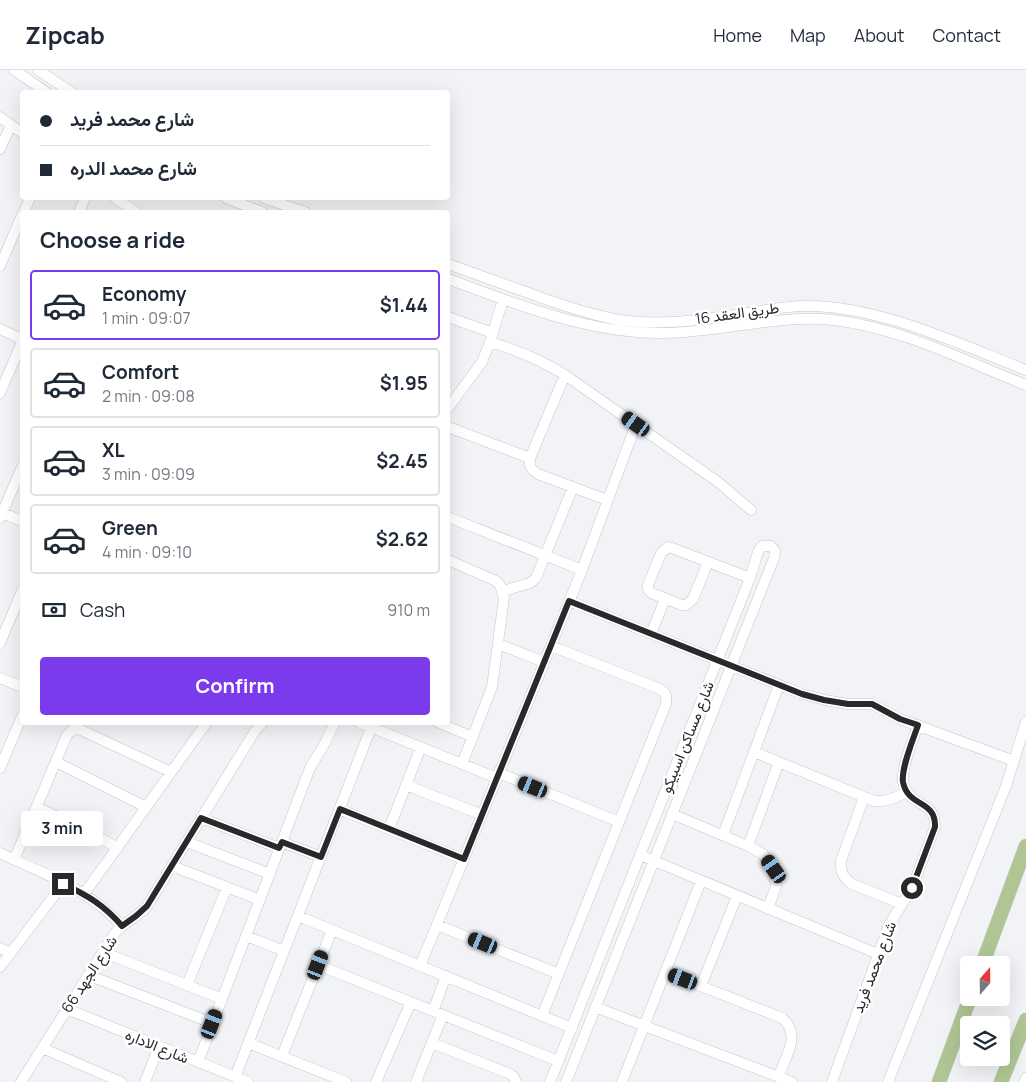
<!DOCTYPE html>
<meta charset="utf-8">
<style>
body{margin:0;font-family:Manrope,Vazirmatn,sans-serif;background:#f2f2f3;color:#1f2937;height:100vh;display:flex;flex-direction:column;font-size:19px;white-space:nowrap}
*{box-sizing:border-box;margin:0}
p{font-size:16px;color:#747a83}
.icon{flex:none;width:28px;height:28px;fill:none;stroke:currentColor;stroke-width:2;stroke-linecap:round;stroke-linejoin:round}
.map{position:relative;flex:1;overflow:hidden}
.drawer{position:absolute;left:20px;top:140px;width:430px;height:515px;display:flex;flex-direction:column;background:#fff;border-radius:5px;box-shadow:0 5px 20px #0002}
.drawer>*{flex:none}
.guide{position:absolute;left:20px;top:20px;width:430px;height:110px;border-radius:5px;box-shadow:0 5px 20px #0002;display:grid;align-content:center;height:110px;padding:0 20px;background:#fff}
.needle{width:32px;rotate:20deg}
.fabs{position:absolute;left:960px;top:886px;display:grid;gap:10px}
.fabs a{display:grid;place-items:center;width:50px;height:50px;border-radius:5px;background:#fff;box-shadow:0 5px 20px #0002;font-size:25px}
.end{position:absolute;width:22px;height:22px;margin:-11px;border:6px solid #28292a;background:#fff;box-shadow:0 0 0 2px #fff}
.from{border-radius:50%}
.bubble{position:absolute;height:35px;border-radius:5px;background:#fff;box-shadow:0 5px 20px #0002;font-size:16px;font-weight:700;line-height:35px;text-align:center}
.car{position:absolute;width:15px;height:30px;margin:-15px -8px;border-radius:6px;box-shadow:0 0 4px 1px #0007;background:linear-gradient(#222 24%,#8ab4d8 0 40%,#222 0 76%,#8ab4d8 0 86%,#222 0)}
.guide b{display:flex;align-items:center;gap:18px;height:48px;font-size:19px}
.guide b+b{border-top:1px solid #e0e1e3}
.guide i{width:12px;height:12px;background:#1f2937}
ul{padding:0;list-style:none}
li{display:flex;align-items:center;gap:15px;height:70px;margin:0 10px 8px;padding:0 10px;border:2px solid #e0e1e3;border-radius:5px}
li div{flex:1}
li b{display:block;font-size:19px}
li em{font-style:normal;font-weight:700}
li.active{border-color:#7c3aed}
li>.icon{width:45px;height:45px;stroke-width:1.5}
h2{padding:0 20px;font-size:22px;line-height:60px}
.pay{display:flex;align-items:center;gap:12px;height:55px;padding:0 20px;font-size:19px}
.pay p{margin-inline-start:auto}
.action{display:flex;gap:10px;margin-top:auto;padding:10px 20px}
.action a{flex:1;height:58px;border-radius:5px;background:#7c3aed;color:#fff;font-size:20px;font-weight:700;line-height:58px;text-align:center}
header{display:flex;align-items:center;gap:30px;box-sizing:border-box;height:70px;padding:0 25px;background:#fff;border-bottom:1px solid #e0e1e3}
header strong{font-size:24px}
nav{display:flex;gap:28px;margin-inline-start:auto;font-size:18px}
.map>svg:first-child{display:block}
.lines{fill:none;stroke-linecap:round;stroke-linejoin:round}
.minor-casing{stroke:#c5c6ca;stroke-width:11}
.major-casing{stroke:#d0d0d0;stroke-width:15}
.minor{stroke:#fff;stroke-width:10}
.major{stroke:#afc694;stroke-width:14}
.route{stroke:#28292a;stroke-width:6}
.labels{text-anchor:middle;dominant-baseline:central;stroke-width:5;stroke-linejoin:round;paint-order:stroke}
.street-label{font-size:15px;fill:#28292a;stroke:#fff}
</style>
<header>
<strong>Zipcab</strong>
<nav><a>Home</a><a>Map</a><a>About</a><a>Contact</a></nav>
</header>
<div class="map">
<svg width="1026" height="1012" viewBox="0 0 1026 1012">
<rect width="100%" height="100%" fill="#f1f3f7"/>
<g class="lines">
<defs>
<path id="minor" d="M14,0L46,22
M38,0L71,22
M0,47L22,63
M0,79L11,55
M115,128L136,142
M226,128L262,142
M264,128L305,142
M24,142L30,128
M79,142L85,128
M448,194C481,206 514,218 548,230C571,238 596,246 620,250C660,256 702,250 741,244C763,241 783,236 805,236C878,235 959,274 1026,300
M0,196L22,145
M448,209C516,234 589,264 663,263C720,263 776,244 833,250C899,257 965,291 1026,315
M448,247L493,263
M0,259L22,269
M490,272C517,280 541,290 565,305L718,412L751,440
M565,305L530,388C529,396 531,400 538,404L607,430
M0,323L22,272
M448,338L482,292L490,272L503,229
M448,357L530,388
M0,442L22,451
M448,447L582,500
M0,448L22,397
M448,490L496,511L500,515L504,528L492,617L462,694
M708,492L693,529L686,535H682L651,523L648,519V515L661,483L668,477L672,478L750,508
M503,521L530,513L536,508L573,417
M569,531L802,624L825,630L848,634H872L900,649L1014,691
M651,564L665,529
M0,573L22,521
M498,574L544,592
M0,608L22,617
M358,652L497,708
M437,652L473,667
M754,682L874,731C887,732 895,728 906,722
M56,692L146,737
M0,698L22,646
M499,703L619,752
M406,715L482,745
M864,727L841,791C840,802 843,807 852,814L902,834
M36,737L78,756L118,778
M339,739L463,789
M672,744L748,776L763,784L773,799L776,816L768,839
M201,748L279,778
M389,759L421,677
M723,765L779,615
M187,772L270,804
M282,772L321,787
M748,776L779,692
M0,783C42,803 91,820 122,856
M640,785L878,884
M14,790L67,665L73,659L81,660L171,702
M172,796L260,830
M84,824L207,652
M298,846L572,958
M437,855L559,904
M246,866L284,881
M0,878L10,883
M103,882L222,929
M318,895L558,991
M420,896L582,500L636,354
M0,897L63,814
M665,902L782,948C802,965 786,986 778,1007
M88,905L212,953
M187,915L227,817
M701,916L737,826
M595,937L792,1012
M67,939L248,1012
M433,941L446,906
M542,946L666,634C667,626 666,623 660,619L551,576
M248,973L346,1012
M432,973L510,1004L514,1007L516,1012
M42,978L121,1012
M282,986L332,860
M198,992L310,698L325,673L335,652
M235,1007L371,658
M21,1012L115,863C125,852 138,847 147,836L255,661L263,652
M145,1012L159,976
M376,1012L411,932
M416,1012L443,945
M550,1012L750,508L758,482L762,476H771L775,481L774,488L566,1012
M622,1012L701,811
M832,1012L889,855L912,818L935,757C936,729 908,738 903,712C901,698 913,670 918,655
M888,1012L1006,716L1026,652
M1024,1012L1026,1008"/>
<path id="major" d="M982,895L1026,776
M939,1012L970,928
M1001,1012L1026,950"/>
</defs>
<use href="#minor" class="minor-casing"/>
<use href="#major" class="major-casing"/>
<use href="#minor" class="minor"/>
<use href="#major" class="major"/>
</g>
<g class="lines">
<path class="route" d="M63,814C87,825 104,835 122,856L136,846L147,836L201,748L279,778L282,772L321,787L340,739L464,789L569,531L802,624L824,630L848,634H872L900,649L918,655C913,670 901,698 903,712C908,738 936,729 935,757L912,818"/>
</g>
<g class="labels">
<g class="street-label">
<text transform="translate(737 243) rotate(-8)">طريق العقد 16</text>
<text transform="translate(687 667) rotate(-68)">شارع مساكن اسبيكو</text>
<text transform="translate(874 897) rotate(-69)">شارع محمد فريد</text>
<text transform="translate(89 904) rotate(-57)">شارع الجهد 66</text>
<text transform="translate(157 976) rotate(22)">شارع الاداره</text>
</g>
</g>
</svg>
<div class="fabs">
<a><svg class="needle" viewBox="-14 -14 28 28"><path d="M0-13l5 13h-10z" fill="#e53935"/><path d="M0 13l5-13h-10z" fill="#747a83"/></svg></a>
<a><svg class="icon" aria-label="layers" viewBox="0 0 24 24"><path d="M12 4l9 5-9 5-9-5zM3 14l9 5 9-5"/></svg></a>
</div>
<i class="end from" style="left:912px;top:818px"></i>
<i class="end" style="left:63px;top:814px"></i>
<div class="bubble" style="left:21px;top:741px;width:82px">3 min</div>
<i class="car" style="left:636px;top:354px;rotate:305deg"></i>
<i class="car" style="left:533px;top:717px;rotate:292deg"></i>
<i class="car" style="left:774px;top:799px;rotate:325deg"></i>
<i class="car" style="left:483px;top:873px;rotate:292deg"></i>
<i class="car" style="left:318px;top:895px;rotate:21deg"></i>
<i class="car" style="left:683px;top:909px;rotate:291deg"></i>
<i class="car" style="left:212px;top:954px;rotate:21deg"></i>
<div class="guide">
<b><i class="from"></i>شارع محمد فريد</b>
<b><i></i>شارع محمد الدره</b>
</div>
<section class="drawer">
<h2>Choose a ride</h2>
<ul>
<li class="active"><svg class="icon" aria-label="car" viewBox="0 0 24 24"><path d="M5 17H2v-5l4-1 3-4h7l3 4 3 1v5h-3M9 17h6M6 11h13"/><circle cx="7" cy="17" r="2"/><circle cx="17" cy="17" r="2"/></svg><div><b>Economy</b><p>1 min · 09:07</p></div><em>$1.44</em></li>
<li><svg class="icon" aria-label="car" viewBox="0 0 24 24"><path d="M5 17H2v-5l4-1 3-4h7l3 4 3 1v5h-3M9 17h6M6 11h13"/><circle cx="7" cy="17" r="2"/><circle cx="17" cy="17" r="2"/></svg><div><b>Comfort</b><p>2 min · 09:08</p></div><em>$1.95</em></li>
<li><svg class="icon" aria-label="car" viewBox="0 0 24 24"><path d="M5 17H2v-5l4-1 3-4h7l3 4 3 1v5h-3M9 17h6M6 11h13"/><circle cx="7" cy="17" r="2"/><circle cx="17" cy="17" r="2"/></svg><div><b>XL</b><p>3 min · 09:09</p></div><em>$2.45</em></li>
<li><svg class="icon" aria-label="car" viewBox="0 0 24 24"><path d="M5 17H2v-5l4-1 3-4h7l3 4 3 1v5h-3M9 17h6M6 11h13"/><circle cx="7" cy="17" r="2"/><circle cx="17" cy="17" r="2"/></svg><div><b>Green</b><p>4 min · 09:10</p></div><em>$2.62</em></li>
</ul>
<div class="pay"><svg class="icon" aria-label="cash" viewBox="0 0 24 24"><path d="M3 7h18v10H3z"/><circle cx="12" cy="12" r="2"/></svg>Cash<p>910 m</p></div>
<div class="action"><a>Confirm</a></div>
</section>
</div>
